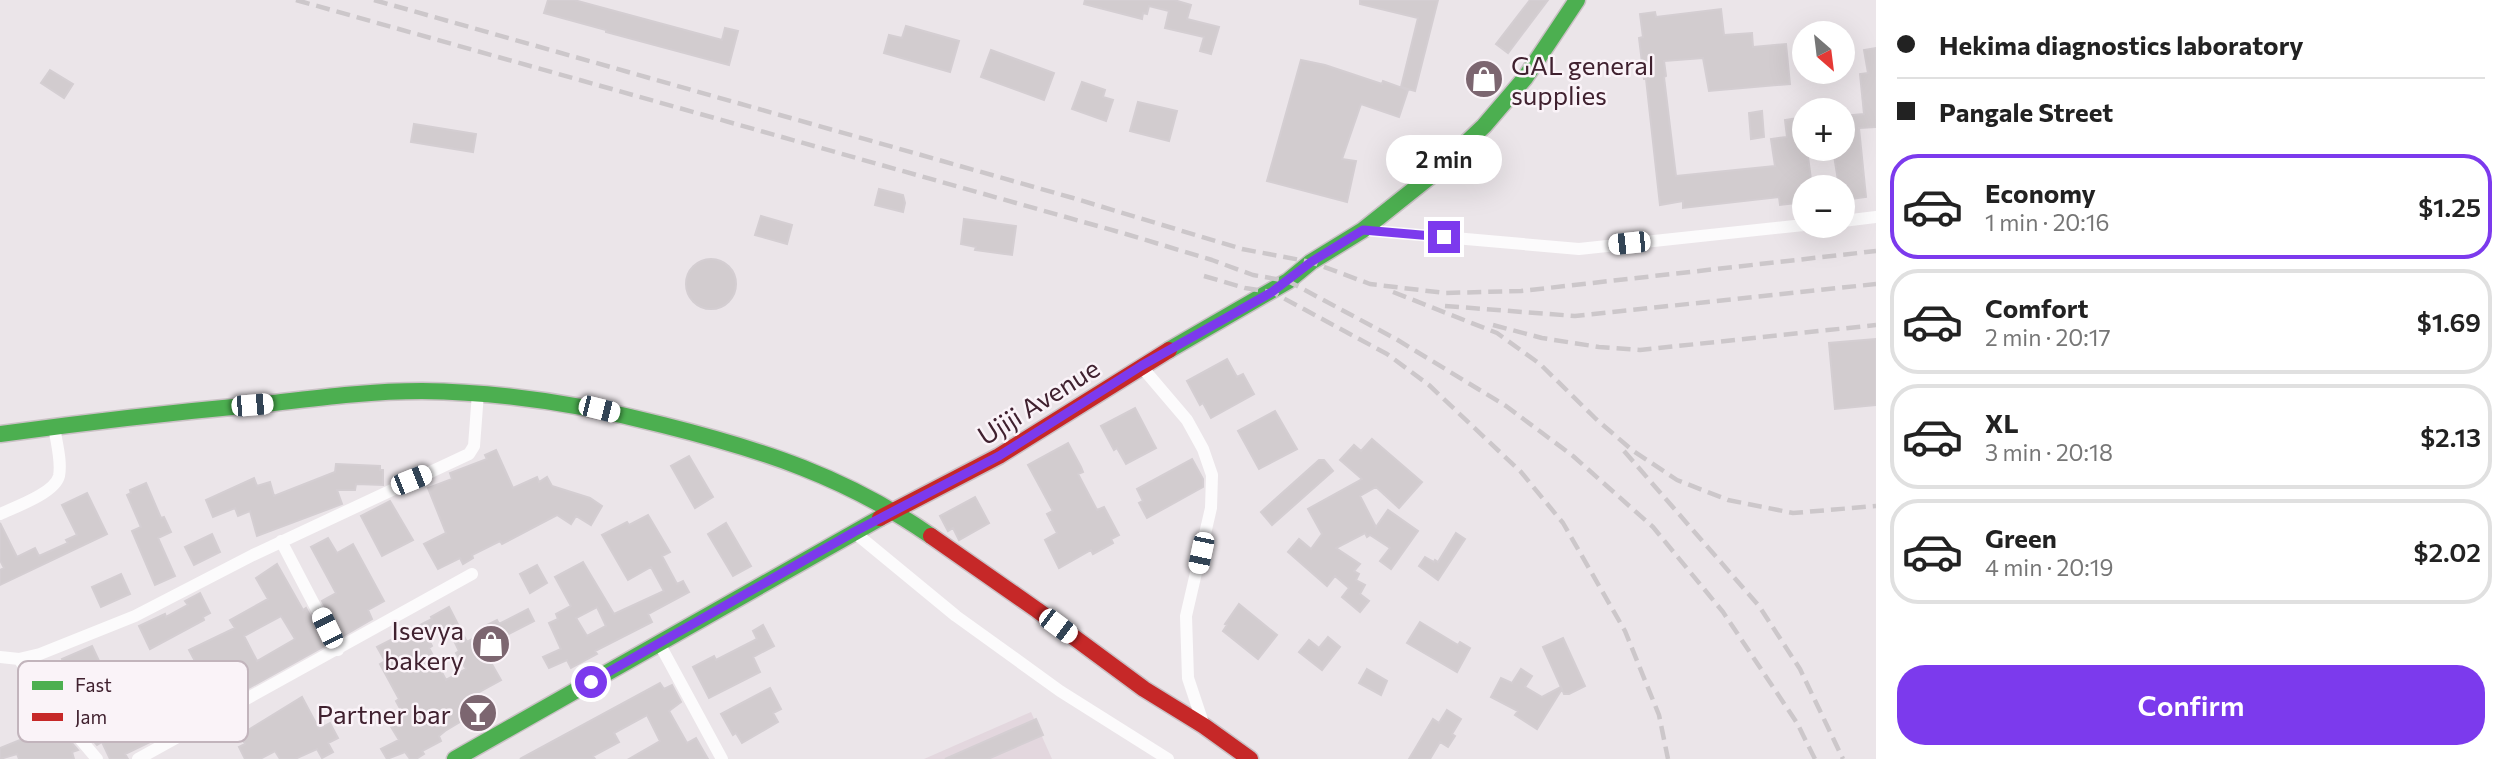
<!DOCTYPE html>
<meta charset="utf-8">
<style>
body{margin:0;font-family:Commissioner,sans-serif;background:#f6f6f6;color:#222;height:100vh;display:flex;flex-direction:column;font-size:26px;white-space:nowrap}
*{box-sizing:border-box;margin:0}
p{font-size:23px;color:#767676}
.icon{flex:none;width:38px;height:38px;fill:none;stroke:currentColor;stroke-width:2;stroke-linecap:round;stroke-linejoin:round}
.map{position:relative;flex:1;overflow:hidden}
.sheet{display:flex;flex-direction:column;background:#fff;width:630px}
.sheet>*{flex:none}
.guide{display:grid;align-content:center;height:154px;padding:0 21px;background:#fff}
.needle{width:46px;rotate:152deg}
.tools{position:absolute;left:1792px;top:21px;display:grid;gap:14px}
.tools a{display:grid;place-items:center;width:63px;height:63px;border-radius:50%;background:#fff;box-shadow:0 7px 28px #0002;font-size:35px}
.end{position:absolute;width:32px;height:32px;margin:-16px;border:9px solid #7c3aed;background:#fff;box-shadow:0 0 0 4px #fff}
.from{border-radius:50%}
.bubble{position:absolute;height:49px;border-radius:24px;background:#fff;box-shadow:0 7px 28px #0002;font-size:23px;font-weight:600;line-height:49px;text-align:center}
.car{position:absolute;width:21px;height:42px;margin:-21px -10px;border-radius:9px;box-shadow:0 0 5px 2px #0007;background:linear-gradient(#fff 24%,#345 0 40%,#fff 0 76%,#345 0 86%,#fff 0)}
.guide b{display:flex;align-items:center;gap:24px;height:66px;font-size:26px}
.guide b+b{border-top:2px solid #e0e0e0}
.guide i{width:18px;height:18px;background:#222}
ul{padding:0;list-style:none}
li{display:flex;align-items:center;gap:21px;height:105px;margin:0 14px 10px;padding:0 7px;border:4px solid #e0e0e0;border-radius:28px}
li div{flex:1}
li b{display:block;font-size:26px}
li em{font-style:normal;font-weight:600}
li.selected{border-color:#7c3aed}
li>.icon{width:63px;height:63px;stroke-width:1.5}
.action{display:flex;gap:14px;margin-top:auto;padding:14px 21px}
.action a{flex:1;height:80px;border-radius:28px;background:#7c3aed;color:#fff;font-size:28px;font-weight:600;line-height:80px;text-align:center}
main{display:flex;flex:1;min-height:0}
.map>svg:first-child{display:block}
.built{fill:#e3d7de}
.building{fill:#d2cccf;stroke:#d4ced2;stroke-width:2;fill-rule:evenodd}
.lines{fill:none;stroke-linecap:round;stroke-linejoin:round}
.fast-casing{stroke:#cac1c5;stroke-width:19}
.jam-casing{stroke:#cac1c5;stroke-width:19}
.street{stroke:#fcfbfc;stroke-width:12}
.fast{stroke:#4caf50;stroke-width:16}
.jam{stroke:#c62828;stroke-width:16}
.rail{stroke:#ccc7ca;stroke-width:4.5;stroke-dasharray:14 7;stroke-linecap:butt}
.route{stroke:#7c3aed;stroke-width:9}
.labels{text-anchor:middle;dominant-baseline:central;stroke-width:5;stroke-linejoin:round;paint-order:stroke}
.poi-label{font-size:26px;fill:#40212f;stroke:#faf3f8;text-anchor:end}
.street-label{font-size:26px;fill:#40212f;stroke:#faf3f8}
.key{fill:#faf3f8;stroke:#c2b4bc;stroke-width:2}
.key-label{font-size:19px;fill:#40212f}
</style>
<main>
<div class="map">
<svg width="1876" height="759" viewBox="0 0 1876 759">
<rect width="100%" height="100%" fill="#ebe5e9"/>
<path class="built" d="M1031,712L1052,759H924Z"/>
<path class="building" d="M548,0H574L722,40L725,28L738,31L729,65L606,32V30L544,13Z
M1085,0H1174L1191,5L1187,19L1219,27L1211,54L1200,51L1204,37L1165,28L1169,11L1149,6L1147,14L1143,13L1142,19L1084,4Z
M1360,0H1438L1415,91L1401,87L1418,18L1360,4Z
M1530,0H1548L1508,53L1496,44Z
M1721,9L1724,35L1752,33L1753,47L1786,44L1790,84L1709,91L1703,58L1664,61L1666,76L1664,77L1676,176L1775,166L1771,139L1787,137L1785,120L1804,117V149H1807L1812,187H1804V202L1780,205L1779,197L1683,208V201L1660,205L1646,79H1644L1639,38L1643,37L1640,14L1655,12L1656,17Z
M906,26L959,41L950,72L884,53L889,35L902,38Z
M1876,48V127L1859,128L1866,197L1843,200V187H1839L1833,149H1843V116L1864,114L1860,74L1868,73L1864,50Z
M991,50L1054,73L1044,100L981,77Z
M1301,60L1325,65L1382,84L1383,81L1408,90L1399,117L1361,104L1342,159L1356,161L1347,202L1267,181Z
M50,70L73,84L64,98L41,83Z
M1082,82L1105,90L1103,97L1113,100L1106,121L1072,109Z
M1138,102L1177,111L1169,141L1130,131Z
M1762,111L1764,137L1751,139L1749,113Z
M414,124L476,134L473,152L411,142Z
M879,189L903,195L905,203L903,212L875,205Z
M761,216L792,225L787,244L755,235Z
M964,219L1016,226L1012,255L975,250L976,247L961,244Z
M686 284a25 25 0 1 1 50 0a25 25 0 1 1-50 0Z
M1876,339V405L1835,409L1829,343Z
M1227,359L1237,377L1243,374L1254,394L1211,418L1203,403L1200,405L1187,381Z
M1135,408L1156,448L1126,464L1117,448L1114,450L1101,426Z
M1275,411L1297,449L1259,469L1238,431Z
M1372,439L1422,482L1399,508L1376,487L1360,496L1376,527L1388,510L1418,531L1391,569L1380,561L1390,548L1370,535L1367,537L1365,533L1336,548L1360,564L1354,571L1359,574L1356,580L1365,585L1360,594L1369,601L1360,612L1342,597L1349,588L1335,576L1327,586L1288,552L1299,539L1311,549L1322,534L1308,509L1362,479L1340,460L1354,445L1361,451Z
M1068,443L1081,467L1083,472L1078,474L1097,510L1104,507L1119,535L1111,539L1113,543L1093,554L1091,550L1059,568L1045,540L1057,533L1047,514L1053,511L1028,465Z
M496,450L513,488L537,477L539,482L547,477L552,486L590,498L602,506L591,525L576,516L571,524L557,515L502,544L500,541L472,555L473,558L463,564L460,558L438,569L424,544L446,533L428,488L452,479L450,473L487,459L485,455Z
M689,456L713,497L695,508L671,466Z
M1192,459L1203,479V487L1147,518L1139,503L1143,501L1137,489Z
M1319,460H1324L1333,471L1272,525L1261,512Z
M336,464L380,466V470H383V485L356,484L355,490H337L342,504L257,536L250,511L238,516L235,508L213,517L206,500L254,478L257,486L270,482L274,496L335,472Z
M146,483L161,518L164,517L171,532L158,538L175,576L155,585L132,531L141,527L127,495L131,493L130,490Z
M87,493L107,534L0,585V570L4,568L0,560V523L17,557L35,548L39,556L68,543L66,540L77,535L62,505Z
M975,497L989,523L959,540L953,528L948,531L940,516Z
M390,501L413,540L382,556L361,516Z
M648,515L670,552L662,556L677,584L683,581L689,592L648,614L652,622L595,651L597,654L571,668L567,660L549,668L543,657L561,649L549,623L558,619L556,614L571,606L555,577L583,562L614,614L664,591L651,567L628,580L602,535L627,522L629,525ZM597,607L606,626L587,636L576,618Z
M726,523L751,566L733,576L708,534Z
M1456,533L1465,539L1438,580L1419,566L1425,557L1434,562L1435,560L1438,562Z
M212,534L220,552L194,565L185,547Z
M328,538L337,553L353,544L384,601L368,610L372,619L341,637L322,601L336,593L311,547Z
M277,564L303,610L306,608L326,645L175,729L172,724L153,734L156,739L125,754L128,759H110L102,742L97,745L82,728V725L97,718L113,719L136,707L141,717L176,697L181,705L210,689L189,650L235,628L230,620L268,599L256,578ZM281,616L295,639L257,661L244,636Z
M537,565L547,583L530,593L520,574Z
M121,574L130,594L101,607L92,587Z
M200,593L210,613L203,617L204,620L150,649L139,626L165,614L166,617L188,605L185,601Z
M1239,604L1277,635L1258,659L1223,631L1227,625L1225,624Z
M449,607L467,642L489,630L487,625L497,620L499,624L528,609L534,621L499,639L502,643L485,652L501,680L474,695L486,717L469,725L465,719L445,731L439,736L441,741L422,751L424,754L416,759H410L405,752L387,759L381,749L399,740L388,722L403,714L396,701L399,699L380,664L385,661L377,647L432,619L431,617ZM447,626L459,651L456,653L466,669L446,680L429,648L432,646L427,636Z
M1420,622L1458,645L1460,642L1470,648L1457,672L1407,643Z
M763,625L774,646L753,657L760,672L709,698L693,667L714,656L716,660L757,639L753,631Z
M1328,637L1340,647L1322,670L1299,652L1309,640L1319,648Z
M1563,638L1585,686L1569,694H1564L1562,689L1537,729L1515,715L1518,711L1491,697L1501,678L1512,683L1521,669L1532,676L1525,687L1542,697L1561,687L1543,647Z
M92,646L100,663L70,677L62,659Z
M1367,669L1387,681L1381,695L1359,683Z
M660,683L664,689L672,685L681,702L669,711L687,743L696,738L708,759H629L660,741L647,715L614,733L619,742L593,756L595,759H520Z
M770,688L781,709L773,713L778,722L742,743L736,733L733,735L721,714Z
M302,697L319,729L330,723L338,738L328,743L333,752L322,758L317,749L295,759H280L275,751L260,759H245L239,747L245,744L240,735Z
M1447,710L1461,719L1452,734L1455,736L1448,747L1440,742L1430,759H1409L1433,719L1439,723Z
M47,712L64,736L65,735L78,750L72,752L74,759H19L17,754L0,759V748L30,736L24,723Z
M1036,719L1043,735L988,759H945Z"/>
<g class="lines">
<defs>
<path id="fast" d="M1169,350L1288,281L1311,262L1363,230L1432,175L1484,126L1525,78L1577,0
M0,434C88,422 175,412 264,404C316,398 369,391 422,391C503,392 585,405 663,425C763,450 846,477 931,536
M455,759L880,518"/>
<path id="jam" d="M880,518L999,456L1169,350
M931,536L1037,610L1144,689L1204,726L1250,759"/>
</defs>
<use href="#fast" class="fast-casing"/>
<use href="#jam" class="jam-casing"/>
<path class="street" d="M1843,221L1876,217
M1363,230L1579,249L1804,225
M1141,366L1187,420L1203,449L1212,475L1211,508L1186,616L1188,678L1204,726
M0,514C15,507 55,493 59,476C62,461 56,441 54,426
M854,532L956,616L1060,691L1168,759
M281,541L338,650
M659,643L722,759
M0,657L19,659L40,654L135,616L253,555L469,454L474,446L478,393
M19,659L26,669L44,684L55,709L97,759
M138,759L472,574"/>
<use href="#fast" class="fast"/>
<use href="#jam" class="jam"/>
<path class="rail" d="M296,0L1126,234L1212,260L1253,275L1288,281L1396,339L1506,406L1573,456L1653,527L1723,612L1797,723L1815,759
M374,0L1073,198L1242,249L1311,262L1370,284L1445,293L1521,291L1876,251
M1204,276L1245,288L1272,292L1387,354L1429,385L1521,472L1563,523L1625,631L1659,715L1668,759
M1393,292L1497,333L1540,364L1596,419L1632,450L1677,480L1728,500L1793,513L1876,506
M1445,306L1575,316L1876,284
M1493,325L1542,338L1599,347L1640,350L1876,325
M1624,451L1759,606L1800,669L1843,759"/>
</g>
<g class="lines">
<path class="route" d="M591,682L854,532L999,456L1141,366L1272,292L1311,262L1363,230L1444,237"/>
</g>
<defs>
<symbol id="shop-disc" viewBox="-11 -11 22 22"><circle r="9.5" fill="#7c6670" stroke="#faf3f8"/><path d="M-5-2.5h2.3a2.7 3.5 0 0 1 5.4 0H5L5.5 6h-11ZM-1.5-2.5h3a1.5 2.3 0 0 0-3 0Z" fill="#fff"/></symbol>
<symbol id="bar-disc" viewBox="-11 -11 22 22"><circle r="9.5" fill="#7c6670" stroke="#faf3f8"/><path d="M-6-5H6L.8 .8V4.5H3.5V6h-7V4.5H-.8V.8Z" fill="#fff"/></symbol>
</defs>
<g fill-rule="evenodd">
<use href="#shop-disc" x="1462" y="57" width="44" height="44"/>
<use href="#shop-disc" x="469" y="622" width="44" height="44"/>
<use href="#bar-disc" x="456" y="691" width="44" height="44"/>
</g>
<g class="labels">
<g class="poi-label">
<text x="1511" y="64" text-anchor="start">GAL general<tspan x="1511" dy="30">supplies</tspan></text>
<text x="464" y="629">Isevya<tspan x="464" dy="30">bakery</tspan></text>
<text x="451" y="713">Partner bar</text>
</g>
<g class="street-label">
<text transform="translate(1038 401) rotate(-32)">Ujiji Avenue</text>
</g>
</g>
<rect x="18" y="661" width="230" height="81" rx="10" class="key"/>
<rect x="32" y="681" width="31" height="9" fill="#4caf50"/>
<rect x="32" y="713" width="31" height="8" fill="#c62828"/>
<g class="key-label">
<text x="75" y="692">Fast</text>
<text x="75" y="724">Jam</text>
</g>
</svg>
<div class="tools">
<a><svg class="needle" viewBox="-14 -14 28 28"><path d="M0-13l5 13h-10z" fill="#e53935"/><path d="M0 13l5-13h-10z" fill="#767676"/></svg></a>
<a>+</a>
<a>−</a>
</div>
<i class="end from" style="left:591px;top:682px"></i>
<i class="end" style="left:1444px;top:237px"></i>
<div class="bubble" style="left:1386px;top:135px;width:116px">2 min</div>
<i class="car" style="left:1629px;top:243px;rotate:264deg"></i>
<i class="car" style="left:252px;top:405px;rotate:85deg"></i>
<i class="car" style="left:599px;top:409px;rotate:104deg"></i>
<i class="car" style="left:411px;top:480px;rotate:68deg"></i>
<i class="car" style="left:1201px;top:553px;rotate:192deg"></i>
<i class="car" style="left:1058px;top:626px;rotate:127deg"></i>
<i class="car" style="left:327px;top:628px;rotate:334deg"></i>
</div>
<section class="sheet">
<div class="guide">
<b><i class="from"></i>Hekima diagnostics laboratory</b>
<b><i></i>Pangale Street</b>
</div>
<ul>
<li class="selected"><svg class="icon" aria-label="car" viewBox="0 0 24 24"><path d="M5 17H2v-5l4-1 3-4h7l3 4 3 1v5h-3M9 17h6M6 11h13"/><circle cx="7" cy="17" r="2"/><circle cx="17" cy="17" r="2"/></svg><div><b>Economy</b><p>1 min · 20:16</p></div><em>$1.25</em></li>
<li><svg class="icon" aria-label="car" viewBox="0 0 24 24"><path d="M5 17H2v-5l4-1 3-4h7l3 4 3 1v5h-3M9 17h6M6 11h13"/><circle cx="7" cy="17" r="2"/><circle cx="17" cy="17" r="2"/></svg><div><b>Comfort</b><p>2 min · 20:17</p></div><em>$1.69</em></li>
<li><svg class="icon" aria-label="car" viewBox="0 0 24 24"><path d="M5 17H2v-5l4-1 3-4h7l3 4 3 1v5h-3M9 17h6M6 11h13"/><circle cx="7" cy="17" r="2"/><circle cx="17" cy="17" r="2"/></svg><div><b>XL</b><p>3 min · 20:18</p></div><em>$2.13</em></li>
<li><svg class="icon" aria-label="car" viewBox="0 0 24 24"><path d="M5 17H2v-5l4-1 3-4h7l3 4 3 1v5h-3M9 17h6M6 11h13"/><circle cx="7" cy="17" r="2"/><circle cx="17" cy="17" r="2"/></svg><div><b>Green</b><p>4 min · 20:19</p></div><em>$2.02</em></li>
</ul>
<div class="action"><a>Confirm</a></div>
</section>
</main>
